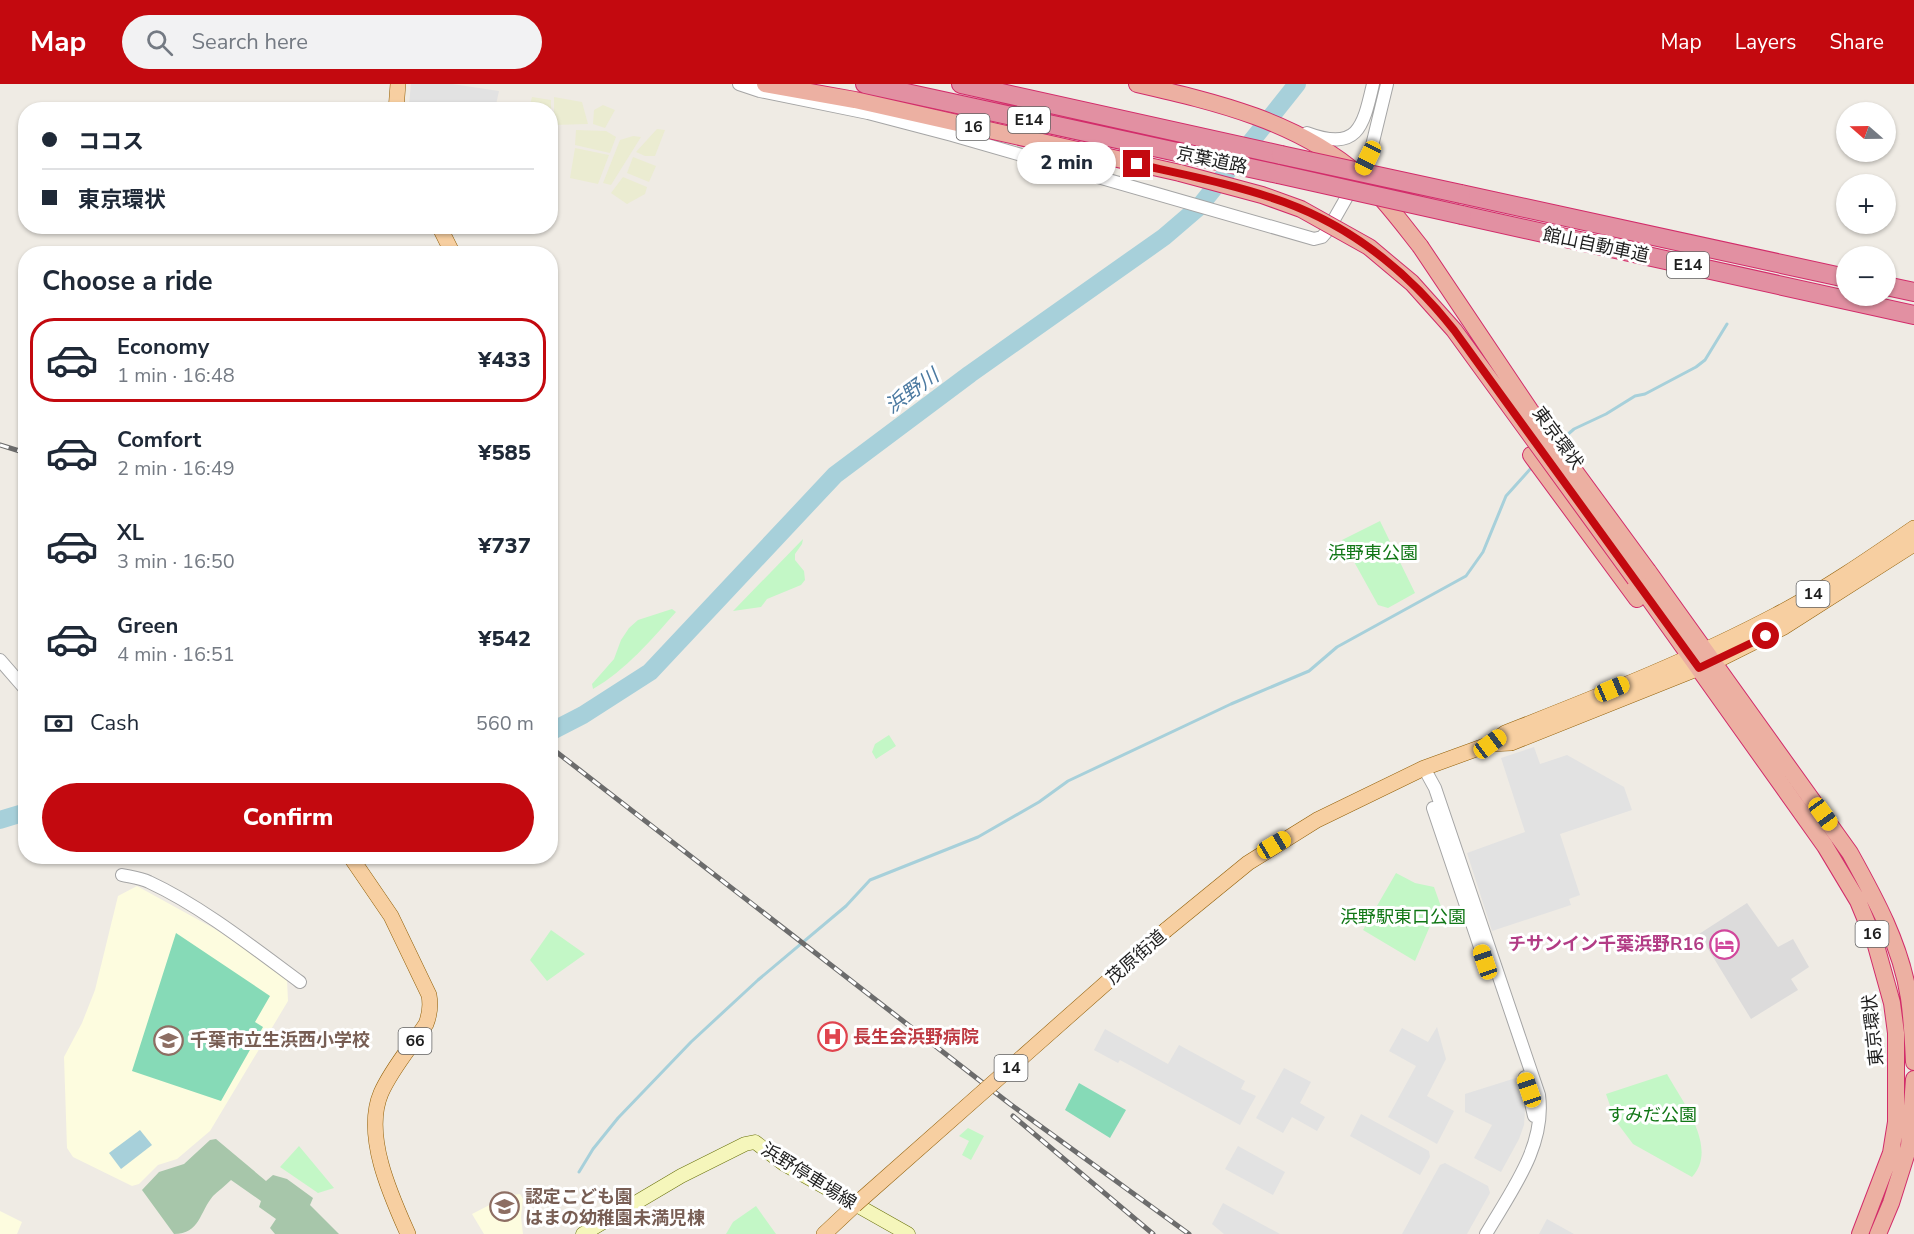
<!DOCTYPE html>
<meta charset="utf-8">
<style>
body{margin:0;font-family:"Nunito Sans","Noto Sans JP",sans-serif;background:#f2f2f3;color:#1f2937;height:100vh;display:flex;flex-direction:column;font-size:22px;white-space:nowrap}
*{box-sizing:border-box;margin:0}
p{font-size:20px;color:#747a83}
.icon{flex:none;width:33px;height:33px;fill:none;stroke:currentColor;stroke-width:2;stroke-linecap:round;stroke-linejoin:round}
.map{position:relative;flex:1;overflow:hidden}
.sheet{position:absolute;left:18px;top:162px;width:540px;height:618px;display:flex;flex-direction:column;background:#fff;border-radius:24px;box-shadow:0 2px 4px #0004}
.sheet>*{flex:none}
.guide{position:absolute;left:18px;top:18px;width:540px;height:132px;border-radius:24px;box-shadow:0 2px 4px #0004;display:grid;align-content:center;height:132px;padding:0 24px;background:#fff}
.needle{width:39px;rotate:290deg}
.tools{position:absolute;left:1836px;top:18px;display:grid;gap:12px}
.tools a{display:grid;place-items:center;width:60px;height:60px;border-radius:50%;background:#fff;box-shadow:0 2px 4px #0004;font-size:30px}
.end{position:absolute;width:27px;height:27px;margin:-14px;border:8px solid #c3090f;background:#fff;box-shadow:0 0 0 3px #fff}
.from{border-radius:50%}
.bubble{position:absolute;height:42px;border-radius:21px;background:#fff;box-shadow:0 2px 4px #0004;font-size:20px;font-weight:800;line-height:42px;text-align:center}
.car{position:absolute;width:18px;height:36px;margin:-18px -9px;border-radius:8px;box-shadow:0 0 4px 2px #0007;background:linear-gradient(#f5c518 24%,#345 0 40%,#f5c518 0 76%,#345 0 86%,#f5c518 0)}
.guide b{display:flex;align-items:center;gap:21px;height:57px;font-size:22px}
.guide b+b{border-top:2px solid #e0e1e3}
.guide i{width:15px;height:15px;background:#1f2937}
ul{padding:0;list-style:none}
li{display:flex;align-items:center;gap:18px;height:84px;margin:0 12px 9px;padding:0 12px;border:3px solid transparent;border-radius:24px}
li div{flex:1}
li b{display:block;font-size:22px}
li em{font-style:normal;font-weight:800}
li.current{border-color:#c3090f}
li>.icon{width:54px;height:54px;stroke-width:1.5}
h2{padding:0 24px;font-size:27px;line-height:72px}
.pay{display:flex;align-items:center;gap:15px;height:66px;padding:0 24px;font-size:22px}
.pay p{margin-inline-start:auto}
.cta{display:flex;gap:12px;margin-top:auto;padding:12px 24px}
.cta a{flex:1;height:69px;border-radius:36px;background:#c3090f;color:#fff;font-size:24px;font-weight:800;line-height:69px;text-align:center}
header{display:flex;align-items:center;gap:36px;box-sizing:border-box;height:84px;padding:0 30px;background:#c3090f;color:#fff}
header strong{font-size:28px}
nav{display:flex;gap:33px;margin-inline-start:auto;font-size:21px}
.search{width:420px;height:54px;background:#f2f2f3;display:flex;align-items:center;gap:15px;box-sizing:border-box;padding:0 21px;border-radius:33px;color:#747a83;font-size:22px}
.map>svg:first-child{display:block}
.residential{fill:#dcdbdb}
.education{fill:#fdfcdf}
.farmland{fill:#ebecd1}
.cemetery{fill:#a7c6aa}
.park{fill:#c3f7c6}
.pitch{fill:#86dab7}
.parking{fill:#e2e2e2}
.water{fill:#a7d0da}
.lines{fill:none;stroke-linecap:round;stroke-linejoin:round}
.stream{stroke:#a7d0da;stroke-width:3}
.river{stroke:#a7d0da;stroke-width:18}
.tertiary-tunnel{stroke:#c5c2bc;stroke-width:12;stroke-dasharray:12 6;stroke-linecap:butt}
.tertiary-casing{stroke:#a5a5a5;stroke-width:14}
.secondary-casing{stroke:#68700a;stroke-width:15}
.primary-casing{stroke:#915f07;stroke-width:16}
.trunk-casing{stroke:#d22c6a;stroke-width:18}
.motorway-casing{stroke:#d22c6a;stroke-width:20}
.tertiary{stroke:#fff;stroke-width:12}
.secondary{stroke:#f5f6bb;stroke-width:14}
.primary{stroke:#f7cfa1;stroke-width:15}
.trunk{stroke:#ecb0a2;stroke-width:16}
.motorway{stroke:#e290a2;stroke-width:18}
.rail-casing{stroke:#6c6c6c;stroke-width:5}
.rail{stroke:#fff;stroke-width:3;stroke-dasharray:9;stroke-linecap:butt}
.primary-bridge-casing{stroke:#915f07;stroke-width:16;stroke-linecap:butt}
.trunk-bridge-casing{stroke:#d22c6a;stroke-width:18;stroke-linecap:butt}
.motorway-bridge-casing{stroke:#d22c6a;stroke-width:20;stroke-linecap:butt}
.primary-bridge{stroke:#f7cfa1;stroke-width:15}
.trunk-bridge{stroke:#ecb0a2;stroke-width:16}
.motorway-bridge{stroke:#e290a2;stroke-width:18}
.route{stroke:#c3090f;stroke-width:8}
.labels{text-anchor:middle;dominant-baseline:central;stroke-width:6;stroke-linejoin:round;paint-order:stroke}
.shield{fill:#fff;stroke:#626262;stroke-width:1.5}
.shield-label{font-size:16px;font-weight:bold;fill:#1e1e1e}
.street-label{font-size:18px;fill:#1e1e1e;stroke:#fff}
.park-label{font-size:18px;fill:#117716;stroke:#fff}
.hotel-label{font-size:18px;font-weight:bold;fill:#b23c85;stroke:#fff;text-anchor:end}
.health-label{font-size:18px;font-weight:bold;fill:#be3a42;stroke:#fff;text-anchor:start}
.education-label{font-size:18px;font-weight:bold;fill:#785e54;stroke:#fff;text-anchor:start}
.water-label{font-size:20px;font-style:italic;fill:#4c7aa1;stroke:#fff}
</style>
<header>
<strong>Map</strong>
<div class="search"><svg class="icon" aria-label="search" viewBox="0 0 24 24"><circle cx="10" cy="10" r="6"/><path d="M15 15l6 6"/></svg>Search here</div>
<nav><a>Map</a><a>Layers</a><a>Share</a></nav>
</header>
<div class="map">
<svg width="1914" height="1150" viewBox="0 0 1914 1150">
<rect width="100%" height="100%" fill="#efebe4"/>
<path class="residential" d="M1747,819L1778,863L1793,855L1809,883L1791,895L1798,906L1751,935L1699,850Z"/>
<path class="education" d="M137,802L215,845L259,874L287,896L288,917L210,1047L177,1075L158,1081L139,1100L132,1102L73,1073L67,1064L64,973L82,939L95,906L118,812Z
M520,1110L523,1115L521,1133L523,1150H484L472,1130L507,1112Z
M0,1127L22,1138L17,1150H0Z"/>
<path class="farmland" d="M532,13L551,16V36L550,26L529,25Z
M554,13L582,18L588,40L554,41Z
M603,21L615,26L605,44L593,40L594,26Z
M657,45L665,46L655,72H645L636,68Z
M576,46L606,47L616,53L610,69L575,61Z
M633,52L641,53L611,101L603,99L620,56Z
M575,64L609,71L598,100L570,94Z
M633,73L656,82L649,98L627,89Z
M623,93L647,103L645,110L627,120L611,109Z"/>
<path class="cemetery" d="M216,1055L266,1097L273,1091L287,1095L313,1114L310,1121L339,1150H275L270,1144L276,1135L259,1123L261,1117L231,1096C225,1102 218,1107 213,1112C200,1127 200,1150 174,1150L142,1106L159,1088L184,1080L210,1056Z"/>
<path class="park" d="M1380,437L1415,509L1388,524L1378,521L1342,456Z
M803,455L802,460L795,470V476L804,487L805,496L801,501L767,515L761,523L733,527Z
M672,525L676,528C651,556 626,586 593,605L592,600L614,575L621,556L629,544L638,536Z
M889,651L896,662L876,675L872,668L875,660Z
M1396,789L1415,799L1434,803L1444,831L1433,835L1415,877L1363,846Z
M551,846L585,870L547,897L530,876Z
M1667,990C1682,1017 1719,1064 1692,1093L1633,1060L1615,1036L1606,1010Z
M968,1044L984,1052L971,1076L962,1071L969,1057L959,1052Z
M299,1062L334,1104L318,1109L280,1083Z
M756,1122L776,1150H726L733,1138Z"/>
<path class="pitch" d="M176,849L270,912L255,938L263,943L221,1017L132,987Z
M1079,999L1126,1026L1110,1054L1065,1026Z"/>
<path class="parking" d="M411,0H452L499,7L495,25H434L409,21Z
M1534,663L1540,680L1567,671L1624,703L1632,726L1560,750L1580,811L1569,815L1571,821L1492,847L1467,769L1525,748L1501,674Z
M1437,943L1446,975L1427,1012L1454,1027L1437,1060L1388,1033L1416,982L1389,967L1402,944L1428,958Z
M1105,945L1168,980L1179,961L1245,997L1241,1005L1256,1012L1240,1041L1120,976L1118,979L1094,966Z
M1284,984L1311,998L1300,1019L1325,1033L1317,1047L1292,1033L1283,1049L1256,1034Z
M1516,994L1525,1027L1524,1041L1519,1055L1501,1088L1474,1074L1492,1041L1465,1028V1010Z
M1361,1030L1429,1067L1430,1073L1420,1091L1350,1052Z
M1238,1062L1285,1088L1273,1111L1225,1085Z
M1445,1079L1488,1102L1490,1109L1467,1150H1402L1440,1081Z
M1223,1119L1280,1150H1224L1212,1140Z
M1547,1135L1574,1150H1539Z"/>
<path class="water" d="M140,1046L152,1061L121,1085L109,1069Z"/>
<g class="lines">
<path class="stream" d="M1559,358L1574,345L1606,330L1635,312L1645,310L1696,283L1705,276L1727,240
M579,1088L593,1065L618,1034L691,958L758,896L846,822L870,796L978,753L1039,718L1068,697L1231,620L1309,587L1337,563L1466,492L1483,468L1506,412L1532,383"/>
<path class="river" d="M550,648L583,631L650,588L835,391L970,290L1164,153L1199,123L1297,0
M0,736L26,728"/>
<path class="tertiary-tunnel" d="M1544,357L1559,340"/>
<defs>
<path id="tertiary" d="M739,0L760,7L868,29L952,51L1314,155L1322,153L1328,146L1369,74L1387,0
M1307,49C1358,68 1363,43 1373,0
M0,576L26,606
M1424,684L1435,704L1539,1011C1546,1062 1511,1107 1486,1150
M1433,724L1482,869
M122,791C131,793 141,794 149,798C201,822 254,864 300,898
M1525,993L1534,1032"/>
<path id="secondary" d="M583,1150L681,1092L745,1060L755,1058L784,1080L908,1150"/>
<path id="primary" d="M396,26L398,0
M439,142L453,170
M1490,660L1505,649C1596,613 1689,577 1776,531C1824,506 1869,475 1914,444
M350,772L391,832L429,911C431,922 430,930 426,940C411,963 392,984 381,1009C363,1051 391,1112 408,1150
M1166,846L1248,779L1317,736L1424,684L1490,660L1511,659L1714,578L1784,543L1914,460
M824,1150L855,1121"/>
<path id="trunk" d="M765,0L855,16L1180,89
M1137,0C1215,18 1298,37 1360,92C1382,112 1401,138 1420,162
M1531,371L1637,515
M1648,487L1850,769C1875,814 1901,861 1909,914C1912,935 1913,957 1914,978
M1635,495L1825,762L1858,817L1875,858L1892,919L1896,949V1038L1891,1069L1860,1150
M1878,1150L1891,1119L1909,1062L1914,995"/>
<path id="motorway" d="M865,0L1278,90
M961,0L1281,71
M1461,110L1846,194
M1462,131L1914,231
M1886,202L1914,208"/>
</defs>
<use href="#tertiary" class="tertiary-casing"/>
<use href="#secondary" class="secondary-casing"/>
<use href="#primary" class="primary-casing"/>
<use href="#trunk" class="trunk-casing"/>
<use href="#motorway" class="motorway-casing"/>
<use href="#tertiary" class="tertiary"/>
<use href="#secondary" class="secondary"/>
<use href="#primary" class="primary"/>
<use href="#trunk" class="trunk"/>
<use href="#motorway" class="motorway"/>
<defs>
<path id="rail" d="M0,361L26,369
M550,663L1010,1020L1189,1150
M1013,1032L1153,1150"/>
</defs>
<use href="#rail" class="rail-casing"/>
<use href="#rail" class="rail"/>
<defs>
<path id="primary-bridge" d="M855,1121L1166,846"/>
<path id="trunk-bridge" d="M1180,89L1262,111L1301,125L1369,163L1412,199L1454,246L1635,495
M1420,162L1530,326L1648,487"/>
<path id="motorway-bridge" d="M1281,71L1461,110
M1278,90L1462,131"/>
</defs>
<use href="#primary-bridge" class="primary-bridge-casing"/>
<use href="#trunk-bridge" class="trunk-bridge-casing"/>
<use href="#motorway-bridge" class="motorway-bridge-casing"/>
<use href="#primary-bridge" class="primary-bridge"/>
<use href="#trunk-bridge" class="trunk-bridge"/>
<use href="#motorway-bridge" class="motorway-bridge"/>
</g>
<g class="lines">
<path class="route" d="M1137,80C1186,91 1237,101 1284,118C1352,143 1409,189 1454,246L1699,584L1766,552"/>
</g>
<defs>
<symbol id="hotel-ring" viewBox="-11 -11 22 22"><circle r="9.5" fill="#fff" stroke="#d1479c" stroke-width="1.5"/><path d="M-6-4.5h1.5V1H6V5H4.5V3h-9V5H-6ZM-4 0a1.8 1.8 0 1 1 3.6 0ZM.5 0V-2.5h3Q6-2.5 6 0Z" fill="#d1479c"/></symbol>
<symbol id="hospital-ring" viewBox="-11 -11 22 22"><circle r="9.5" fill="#fff" stroke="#e0444e" stroke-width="1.5"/><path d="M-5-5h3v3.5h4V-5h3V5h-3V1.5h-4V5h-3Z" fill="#e0444e"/></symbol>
<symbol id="school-ring" viewBox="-11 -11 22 22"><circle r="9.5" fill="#fff" stroke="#8d6e63" stroke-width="1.5"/><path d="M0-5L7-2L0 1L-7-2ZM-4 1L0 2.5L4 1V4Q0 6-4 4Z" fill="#8d6e63"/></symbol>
</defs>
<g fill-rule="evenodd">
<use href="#hotel-ring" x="1708" y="844" width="33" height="33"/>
<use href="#hospital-ring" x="816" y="936" width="33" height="33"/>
<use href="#school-ring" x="152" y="940" width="33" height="33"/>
<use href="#school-ring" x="488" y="1106" width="33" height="33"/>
</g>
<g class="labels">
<g class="shield">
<rect x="1008" y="23" width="42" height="26" rx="4.5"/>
<rect x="956.5" y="30" width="33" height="26" rx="4.5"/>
<rect x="1667" y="168" width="42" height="26" rx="4.5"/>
<rect x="1796.5" y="497" width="33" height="26" rx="4.5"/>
<rect x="1855.5" y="837" width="33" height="26" rx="4.5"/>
<rect x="398.5" y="944" width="33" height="26" rx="4.5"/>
<rect x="994.5" y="971" width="33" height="26" rx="4.5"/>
</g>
<g class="shield-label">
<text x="1029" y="36">E14</text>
<text x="973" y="43">16</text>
<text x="1688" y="181">E14</text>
<text x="1813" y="510">14</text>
<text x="1872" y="850">16</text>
<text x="415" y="957">66</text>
<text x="1011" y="984">14</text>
</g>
<g class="street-label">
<text transform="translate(1212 76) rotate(12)">京葉道路</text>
<text transform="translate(1596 161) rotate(12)">館山自動車道</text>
<text transform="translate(1558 354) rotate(54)">東京環状</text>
<text transform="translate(1136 873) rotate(-41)">茂原街道</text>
<text transform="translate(1873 946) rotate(-96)">東京環状</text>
<text transform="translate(809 1092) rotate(32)">浜野停車場線</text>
</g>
<g class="park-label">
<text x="1373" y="469">浜野東公園</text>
<text x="1403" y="833">浜野駅東口公園</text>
<text x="1652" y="1031">すみだ公園</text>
</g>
<g class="hotel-label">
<text x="1704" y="860">チサンイン千葉浜野R16</text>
</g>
<g class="health-label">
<text x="853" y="953">長生会浜野病院</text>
</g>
<g class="education-label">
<text x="190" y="956">千葉市立生浜西小学校</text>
<text x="525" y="1113">認定こども園<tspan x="525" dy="21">はまの幼稚園未満児棟</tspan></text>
</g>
<g class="water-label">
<text transform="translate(912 307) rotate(-36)">浜野川</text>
</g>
</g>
</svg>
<div class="tools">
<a><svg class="needle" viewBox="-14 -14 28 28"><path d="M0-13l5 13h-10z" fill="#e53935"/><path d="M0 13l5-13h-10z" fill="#747a83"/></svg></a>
<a>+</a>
<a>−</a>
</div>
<i class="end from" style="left:1766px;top:552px"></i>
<i class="end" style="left:1137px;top:80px"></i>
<div class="bubble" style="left:1017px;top:58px;width:99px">2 min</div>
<i class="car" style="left:1368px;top:74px;rotate:206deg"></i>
<i class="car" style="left:1612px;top:605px;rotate:67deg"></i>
<i class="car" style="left:1490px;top:660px;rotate:53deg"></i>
<i class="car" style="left:1823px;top:730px;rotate:144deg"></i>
<i class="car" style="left:1274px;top:761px;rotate:59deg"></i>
<i class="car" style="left:1485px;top:878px;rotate:341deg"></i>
<i class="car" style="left:1529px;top:1006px;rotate:341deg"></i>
<div class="guide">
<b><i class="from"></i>ココス</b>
<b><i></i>東京環状</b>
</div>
<section class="sheet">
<h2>Choose a ride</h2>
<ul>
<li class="current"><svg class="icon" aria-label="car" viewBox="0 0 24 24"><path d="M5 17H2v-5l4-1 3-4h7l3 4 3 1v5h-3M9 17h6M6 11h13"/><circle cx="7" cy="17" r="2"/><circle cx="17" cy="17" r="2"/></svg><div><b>Economy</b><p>1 min · 16:48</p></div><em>¥433</em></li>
<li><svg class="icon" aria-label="car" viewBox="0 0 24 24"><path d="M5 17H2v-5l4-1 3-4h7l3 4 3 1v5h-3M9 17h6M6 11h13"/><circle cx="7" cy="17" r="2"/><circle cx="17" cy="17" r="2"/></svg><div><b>Comfort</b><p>2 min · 16:49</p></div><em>¥585</em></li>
<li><svg class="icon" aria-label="car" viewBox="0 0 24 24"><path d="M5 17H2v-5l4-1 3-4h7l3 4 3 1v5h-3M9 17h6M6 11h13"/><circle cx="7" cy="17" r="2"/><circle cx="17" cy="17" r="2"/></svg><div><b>XL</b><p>3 min · 16:50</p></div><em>¥737</em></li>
<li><svg class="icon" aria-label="car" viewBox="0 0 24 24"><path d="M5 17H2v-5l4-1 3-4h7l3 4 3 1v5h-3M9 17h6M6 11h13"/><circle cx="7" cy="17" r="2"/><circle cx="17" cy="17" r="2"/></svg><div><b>Green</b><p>4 min · 16:51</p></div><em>¥542</em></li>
</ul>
<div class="pay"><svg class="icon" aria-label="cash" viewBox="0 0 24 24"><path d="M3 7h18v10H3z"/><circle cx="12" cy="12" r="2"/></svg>Cash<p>560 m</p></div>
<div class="cta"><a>Confirm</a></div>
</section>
</div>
